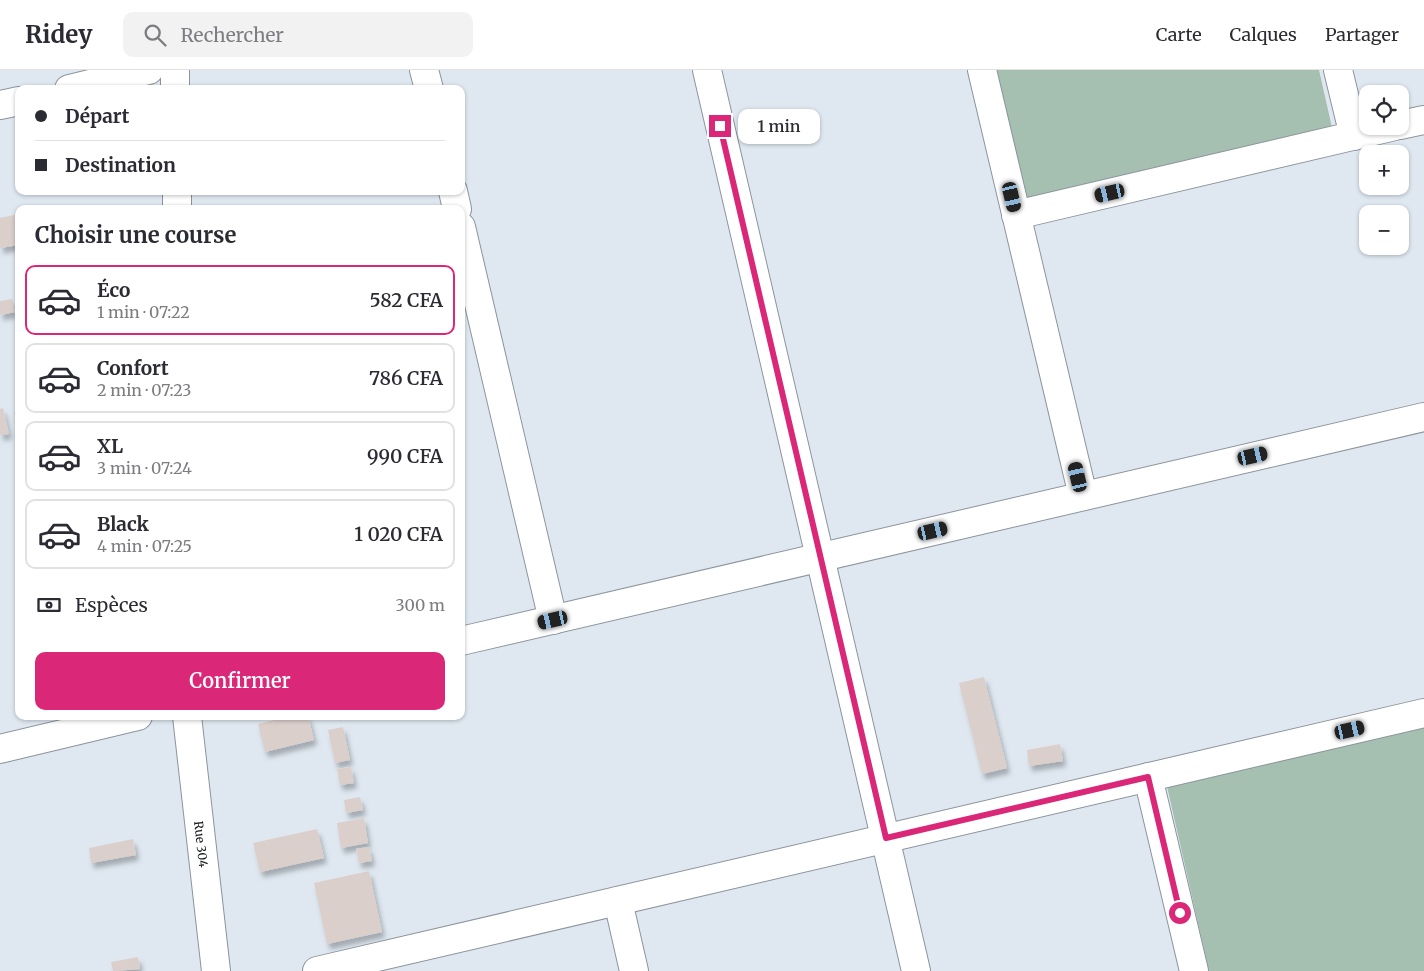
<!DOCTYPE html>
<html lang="fr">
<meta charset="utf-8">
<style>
body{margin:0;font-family:Merriweather,serif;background:#f2f2f3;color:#2b2b33;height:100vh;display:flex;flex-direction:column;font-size:19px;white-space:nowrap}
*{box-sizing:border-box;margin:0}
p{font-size:16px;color:#7c7c81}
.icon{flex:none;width:28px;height:28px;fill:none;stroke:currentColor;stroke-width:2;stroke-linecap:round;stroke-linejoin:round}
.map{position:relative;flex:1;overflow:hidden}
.details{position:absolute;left:15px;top:135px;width:450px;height:515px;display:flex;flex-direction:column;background:#fff;border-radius:10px;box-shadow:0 1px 4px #0004}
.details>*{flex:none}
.guide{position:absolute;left:15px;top:15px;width:450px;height:110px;border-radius:10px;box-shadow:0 1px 4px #0004;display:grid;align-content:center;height:110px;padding:0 20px;background:#fff}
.controls{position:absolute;left:1359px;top:15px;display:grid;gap:10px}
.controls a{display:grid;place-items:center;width:50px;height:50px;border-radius:10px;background:#fff;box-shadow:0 1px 4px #0004;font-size:25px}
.end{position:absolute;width:22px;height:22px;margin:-11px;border:6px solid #db2777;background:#fff;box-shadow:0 0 0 2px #fff}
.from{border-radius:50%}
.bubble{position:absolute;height:35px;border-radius:10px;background:#fff;box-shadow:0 1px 4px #0004;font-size:16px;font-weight:600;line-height:35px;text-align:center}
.car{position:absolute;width:15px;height:30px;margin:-15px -8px;border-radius:6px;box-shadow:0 0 4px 1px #0007;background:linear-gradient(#222 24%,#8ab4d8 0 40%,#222 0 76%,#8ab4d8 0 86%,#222 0)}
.guide b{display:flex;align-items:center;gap:18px;height:48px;font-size:19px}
.guide b+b{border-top:1px solid #e1e1e2}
.guide i{width:12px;height:12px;background:#2b2b33}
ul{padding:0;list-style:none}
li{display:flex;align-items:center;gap:15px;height:70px;margin:0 10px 8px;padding:0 10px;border:2px solid #e1e1e2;border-radius:10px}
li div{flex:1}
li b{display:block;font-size:19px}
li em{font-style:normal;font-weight:600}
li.current{border-color:#db2777}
li>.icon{width:45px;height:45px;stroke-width:1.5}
h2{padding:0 20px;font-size:22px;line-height:60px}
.pay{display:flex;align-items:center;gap:12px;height:55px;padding:0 20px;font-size:19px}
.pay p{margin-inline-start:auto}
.action{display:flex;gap:10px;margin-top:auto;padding:10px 20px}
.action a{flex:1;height:58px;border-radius:10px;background:#db2777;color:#fff;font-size:20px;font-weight:600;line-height:58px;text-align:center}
header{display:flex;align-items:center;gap:30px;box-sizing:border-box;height:70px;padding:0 25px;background:#fff;border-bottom:1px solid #e1e1e2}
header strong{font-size:24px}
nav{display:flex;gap:28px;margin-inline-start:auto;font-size:18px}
.search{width:350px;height:45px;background:#f2f2f3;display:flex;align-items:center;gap:12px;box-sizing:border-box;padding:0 18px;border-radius:10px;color:#7c7c81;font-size:19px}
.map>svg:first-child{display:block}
.green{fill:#a5bfb0}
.building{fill:#dbcfcb;filter:url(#shadow)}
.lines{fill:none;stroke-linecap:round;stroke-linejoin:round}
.minor-casing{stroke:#8c949d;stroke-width:30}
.minor{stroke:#fff;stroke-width:28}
.route{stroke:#db2777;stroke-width:6}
.labels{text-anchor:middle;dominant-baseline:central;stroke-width:5;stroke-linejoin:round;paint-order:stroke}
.street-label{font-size:12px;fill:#171a1d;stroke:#dfe8f1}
</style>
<header>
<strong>Ridey</strong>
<div class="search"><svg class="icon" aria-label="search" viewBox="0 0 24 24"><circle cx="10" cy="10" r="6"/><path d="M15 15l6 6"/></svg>Rechercher</div>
<nav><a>Carte</a><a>Calques</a><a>Partager</a></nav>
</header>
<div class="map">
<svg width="1424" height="901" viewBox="0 0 1424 901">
<defs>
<filter id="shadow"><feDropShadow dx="3" dy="5.5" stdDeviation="2.5" flood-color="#0004"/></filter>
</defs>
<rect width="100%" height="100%" fill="#dfe8f1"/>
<path class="green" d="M997,0H1319L1333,62L1026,130Z
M1424,654V901H1209L1166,712Z"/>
<path class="building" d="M19,144V175L0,178V148Z
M12,229L15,242L0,245V231Z
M3,338L9,364L0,365V339Z
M19,341V364H18L14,342Z
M984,607L1007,698L982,704L959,613Z
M291,646H308L314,670L265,682L258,654Z
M343,657L350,690L335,693L328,660Z
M1060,674L1063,691L1029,696L1027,680Z
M351,697L354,713L340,715L337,699Z
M360,727L363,740L346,743L344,730Z
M364,748L368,773L341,778L337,753Z
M317,759L324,788L260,802L253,773Z
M133,769L136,785L91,793L89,778Z
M369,777L372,791L359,793L356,779Z
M369,801L382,862L327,874L314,813Z
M138,887L140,899L113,901L111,892Z"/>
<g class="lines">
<defs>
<g id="minor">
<path d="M175,0V19"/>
<path d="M424,0L429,19"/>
<path d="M707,0L916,901"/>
<path d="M982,0L1083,426"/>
<path d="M1338,0L1354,66"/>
<path d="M69,19L149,0"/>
<path d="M0,35L19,31"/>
<path d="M1400,55L1424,50"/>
<path d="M177,121V139"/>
<path d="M453,121L457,139"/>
<path d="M1016,145L1395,56"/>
<path d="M461,157L553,550"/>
<path d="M461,571L1424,347"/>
<path id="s1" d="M187,646L216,901"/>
<path d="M0,679L138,646"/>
<path d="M1148,707L1194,901"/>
<path d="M618,831L634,901"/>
<path d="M317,901L1424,643"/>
</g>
</defs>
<use href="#minor" class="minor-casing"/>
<use href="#minor" class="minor"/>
</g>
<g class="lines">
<path class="route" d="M720,56L886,768L1148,707L1180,843"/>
</g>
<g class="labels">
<g class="street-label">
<text stroke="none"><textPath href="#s1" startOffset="129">Rue 304</textPath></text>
</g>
</g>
</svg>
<div class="controls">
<a><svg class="icon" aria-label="locate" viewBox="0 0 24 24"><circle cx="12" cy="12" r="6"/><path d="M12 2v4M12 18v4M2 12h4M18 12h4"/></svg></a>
<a>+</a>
<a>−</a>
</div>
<i class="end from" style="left:1180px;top:843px"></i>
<i class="end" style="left:720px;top:56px"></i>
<div class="bubble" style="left:738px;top:39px;width:82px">1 min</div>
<i class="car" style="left:1110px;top:123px;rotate:257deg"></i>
<i class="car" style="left:1012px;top:127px;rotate:167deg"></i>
<i class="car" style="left:1253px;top:386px;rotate:77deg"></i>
<i class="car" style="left:1078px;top:407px;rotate:347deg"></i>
<i class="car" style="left:933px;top:461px;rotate:77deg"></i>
<i class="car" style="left:553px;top:550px;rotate:257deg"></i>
<i class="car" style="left:1350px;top:660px;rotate:77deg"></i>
<div class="guide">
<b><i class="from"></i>Départ</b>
<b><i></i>Destination</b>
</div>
<section class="details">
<h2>Choisir une course</h2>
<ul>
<li class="current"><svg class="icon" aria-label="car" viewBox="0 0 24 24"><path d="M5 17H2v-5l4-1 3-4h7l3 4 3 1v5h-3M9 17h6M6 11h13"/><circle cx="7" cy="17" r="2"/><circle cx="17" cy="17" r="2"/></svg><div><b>Éco</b><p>1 min · 07:22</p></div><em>582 CFA</em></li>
<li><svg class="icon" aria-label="car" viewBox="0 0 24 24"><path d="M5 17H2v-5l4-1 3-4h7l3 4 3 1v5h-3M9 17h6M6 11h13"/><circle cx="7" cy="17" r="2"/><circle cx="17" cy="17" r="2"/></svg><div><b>Confort</b><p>2 min · 07:23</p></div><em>786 CFA</em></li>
<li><svg class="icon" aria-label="car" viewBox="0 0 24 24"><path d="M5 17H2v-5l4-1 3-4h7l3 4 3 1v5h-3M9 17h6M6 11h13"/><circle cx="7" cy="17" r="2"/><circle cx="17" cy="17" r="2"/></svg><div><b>XL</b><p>3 min · 07:24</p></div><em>990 CFA</em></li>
<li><svg class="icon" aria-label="car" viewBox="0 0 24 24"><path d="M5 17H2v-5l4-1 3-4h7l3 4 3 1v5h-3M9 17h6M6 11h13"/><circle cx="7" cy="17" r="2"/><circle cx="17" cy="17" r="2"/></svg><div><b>Black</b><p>4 min · 07:25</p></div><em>1 020 CFA</em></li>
</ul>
<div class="pay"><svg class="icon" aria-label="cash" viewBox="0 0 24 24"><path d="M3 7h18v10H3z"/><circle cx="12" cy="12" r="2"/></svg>Espèces<p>300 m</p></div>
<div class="action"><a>Confirmer</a></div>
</section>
</div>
